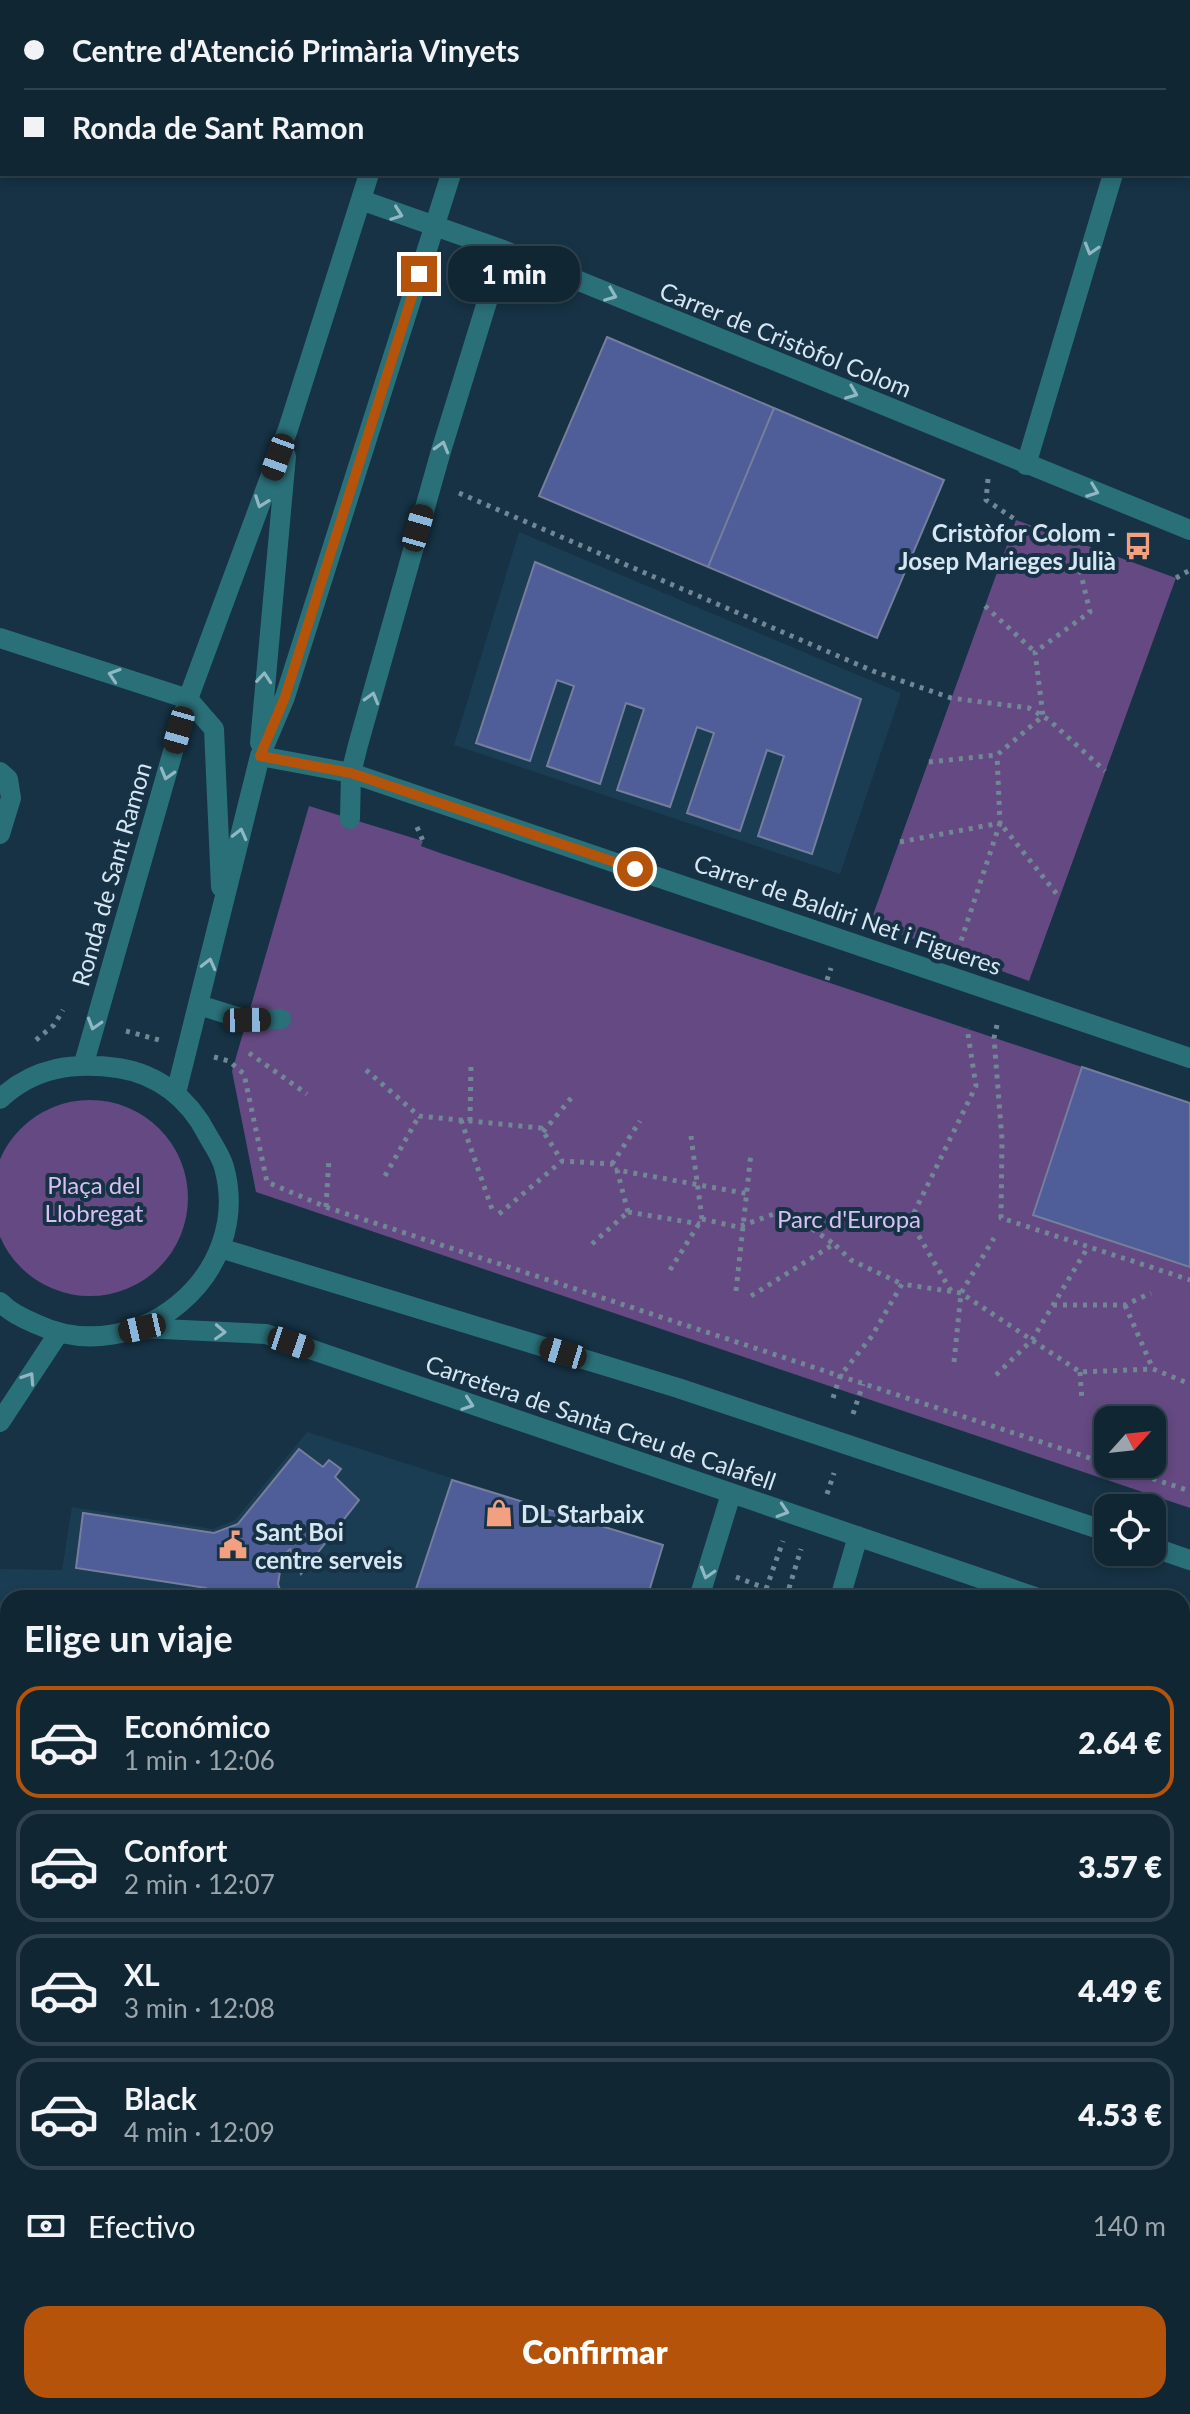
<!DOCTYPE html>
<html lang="es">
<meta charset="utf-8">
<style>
body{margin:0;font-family:Lato,sans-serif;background:#192e3b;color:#f1f3f6;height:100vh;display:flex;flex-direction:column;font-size:30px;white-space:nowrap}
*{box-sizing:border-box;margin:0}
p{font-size:26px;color:#9ca5ac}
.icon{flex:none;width:44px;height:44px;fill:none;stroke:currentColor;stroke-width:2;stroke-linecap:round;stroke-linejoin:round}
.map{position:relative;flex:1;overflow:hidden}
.side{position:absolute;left:0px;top:1590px;width:1190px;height:824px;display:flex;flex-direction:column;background:#102633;border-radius:24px 24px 0 0;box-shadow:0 4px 12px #0003,0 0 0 2px #30434e}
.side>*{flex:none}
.hud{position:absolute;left:0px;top:0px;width:1190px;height:176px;box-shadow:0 4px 12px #0003,0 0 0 2px #30434e;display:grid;align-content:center;height:176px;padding:0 24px;background:#102633}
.needle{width:52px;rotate:63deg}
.controls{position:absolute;left:1094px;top:1406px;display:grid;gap:16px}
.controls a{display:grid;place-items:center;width:72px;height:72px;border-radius:16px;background:#102633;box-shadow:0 4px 12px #0003,0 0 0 2px #30434e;font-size:40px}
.end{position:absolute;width:36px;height:36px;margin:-18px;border:10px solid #b45309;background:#fff;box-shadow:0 0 0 4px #fff}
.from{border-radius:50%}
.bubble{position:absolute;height:56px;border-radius:24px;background:#102633;box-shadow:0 4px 12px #0003,0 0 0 2px #30434e;font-size:26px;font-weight:800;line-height:56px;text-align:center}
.car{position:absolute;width:24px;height:48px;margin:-24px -12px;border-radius:10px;box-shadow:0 0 6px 2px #0007;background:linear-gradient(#222 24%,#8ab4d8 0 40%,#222 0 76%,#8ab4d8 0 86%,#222 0)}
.hud b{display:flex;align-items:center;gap:28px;height:76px;font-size:30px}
.hud b+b{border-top:2px solid #30434e}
.hud i{width:20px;height:20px;background:#f1f3f6}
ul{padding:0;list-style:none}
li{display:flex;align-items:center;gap:24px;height:112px;margin:0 16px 12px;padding:0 8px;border:4px solid #30434e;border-radius:24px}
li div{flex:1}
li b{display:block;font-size:30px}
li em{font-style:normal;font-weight:800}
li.on{border-color:#b45309}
li>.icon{width:72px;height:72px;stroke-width:1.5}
h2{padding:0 24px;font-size:36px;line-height:96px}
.pay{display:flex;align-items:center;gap:20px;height:88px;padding:0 24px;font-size:30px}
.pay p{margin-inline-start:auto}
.button{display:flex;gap:16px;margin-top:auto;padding:16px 24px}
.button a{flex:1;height:92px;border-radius:24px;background:#b45309;color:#fff;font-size:32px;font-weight:800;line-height:92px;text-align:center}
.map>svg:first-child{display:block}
.built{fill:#1a3d54}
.green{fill:#644982;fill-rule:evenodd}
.building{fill:#4f5d98;stroke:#757e9c;stroke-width:2}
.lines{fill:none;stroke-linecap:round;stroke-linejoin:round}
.path{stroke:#718796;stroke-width:5;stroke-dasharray:4 6;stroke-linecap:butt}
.minor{stroke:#2a7079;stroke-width:20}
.oneway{stroke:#91b7c2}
.route{stroke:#b45309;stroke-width:10}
.labels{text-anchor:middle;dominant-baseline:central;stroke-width:8;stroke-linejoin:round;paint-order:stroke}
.street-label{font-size:24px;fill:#d6e6f2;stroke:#163244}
.poi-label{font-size:24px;font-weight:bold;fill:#d6e6f2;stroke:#163244;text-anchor:start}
.park-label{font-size:24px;fill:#d7c0f4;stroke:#163244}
</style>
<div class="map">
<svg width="1190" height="2414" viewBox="0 0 1190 2414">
<rect width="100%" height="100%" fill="#163244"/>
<path class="built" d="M519,532L901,693L840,874L454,745Z
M307,1432L663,1545L647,1598H8V2406H405L403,2414H0V1569L62,1570L72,1507L213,1529L235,1520Z
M1182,1717L1190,1720V2077L1182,2074Z"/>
<path class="green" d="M1016,520L1176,578L1029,981L870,923Z
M309,806L423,841L421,846L440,853L1190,1103V1508L256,1192L232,1071ZM1108,1420H1152V1464H1108Z
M-8 1198a98 98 0 1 1 196 0a98 98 0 1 1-196 0Z
M1182,2074L1190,2077V2286L1182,2308Z
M642,2406H910L935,2414H640Z"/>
<path class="building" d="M607,337L774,408L708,567L539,496Z
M774,408L944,480L877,638L708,567Z
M535,562L861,699L812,854L758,836L784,756L767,750L740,831L687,813L714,733L697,727L670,807L617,790L644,709L626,703L600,784L547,766L574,686L557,680L530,761L476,743Z
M1082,1067L1190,1103V1267L1033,1215Z
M299,1449L323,1467L329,1460L341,1469L335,1477L359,1500L301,1574L290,1549L282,1558L278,1584L283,1598H218L206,1588L76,1568L83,1513L214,1533L238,1524Z
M452,1480L663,1545L647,1598H413Z
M8,1607V1811L0,1806V1619Z
M1182,1760L1190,1763V2034L1182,2036Z
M0,1836L8,1841V2133L0,2127Z
M0,2127L8,2133V2406H372L367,2414H0Z"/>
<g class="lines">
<path class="path" d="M988,479L986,500L1016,520
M459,493L873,671L951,698L1029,708L1049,720L1105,771
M1176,578L1190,570
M985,606L1035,652
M929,762L997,755L1043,716L1035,652L1090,612L1073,541
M417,827L423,841
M900,842L1000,823L997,755
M958,950L1000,823L1060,898
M827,980L831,968
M997,1025L994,1038L1002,1140L1001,1218L1190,1280
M126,1031L159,1040
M36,1040L54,1025L63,1010
M249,1053L307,1094
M214,1057L229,1061L244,1074L267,1182L326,1207L1190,1491
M366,1070L419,1116L541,1128L562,1161L612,1164L617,1170
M461,1120L493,1212
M470,1121L471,1064
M543,1132L572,1097
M612,1164L640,1121
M385,1176L419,1116
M326,1207L329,1158
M628,1212L617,1170L749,1194
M628,1212L700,1224
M499,1214L562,1161
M702,1219L738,1227L785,1210L834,1244
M592,1244L628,1212
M670,1270L702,1219L691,1136
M736,1291L751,1153
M951,1291L910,1221L976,1086L967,1028
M751,1296L834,1244L851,1260L902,1284
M1053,1305H1125L1151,1293
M1125,1305L1153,1369
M954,1362L961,1293L994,1238
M1080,1372L1082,1402
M996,1375L1032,1340L1088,1247
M833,1398L840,1376L872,1336L902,1284L961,1293L1080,1372L1153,1369L1190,1384
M853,1414L863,1384
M827,1494L834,1473
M736,1577L791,1598
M766,1589L783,1541
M786,1598L801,1549
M539,2414L541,2406"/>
<path class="minor" d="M380,0L387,2
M421,2L422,0
M506,2L507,0
M1165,2L1166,0
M361,200L503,250L1190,530
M1026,465L1113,174
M0,638L188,699L214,729L221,887
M260,743L286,456
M260,756L351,773L1190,1058
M0,772L8,779L11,798L0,834
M350,819L351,773L358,745L441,451L503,250
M199,1005L247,1020L281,1019
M84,1063L188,699L288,429L369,174
M176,1093L260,756L285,697L451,174
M0,1099C34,1067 74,1062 118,1068C158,1074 189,1099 207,1134C213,1145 221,1156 224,1167C254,1276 136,1371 36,1324C23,1318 11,1313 0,1302
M220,1248L678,1388L1108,1532
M142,1328L266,1334L1038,1598
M0,1422L58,1334
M1152,1547L1190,1560
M699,1598L731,1494
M840,1598L858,1536
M1182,1644L1190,1646
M1082,2406L1110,2414
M451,2414L454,2406
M599,2414L601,2406"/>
</g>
<defs><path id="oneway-chevron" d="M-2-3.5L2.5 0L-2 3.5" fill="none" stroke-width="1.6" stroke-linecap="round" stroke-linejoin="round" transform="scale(2)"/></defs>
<g class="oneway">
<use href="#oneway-chevron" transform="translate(397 214) rotate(20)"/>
<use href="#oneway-chevron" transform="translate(1091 249) rotate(107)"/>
<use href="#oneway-chevron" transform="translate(611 295) rotate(22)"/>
<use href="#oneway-chevron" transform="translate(852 393) rotate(22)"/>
<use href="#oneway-chevron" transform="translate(442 447) rotate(-74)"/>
<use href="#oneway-chevron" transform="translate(1093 491) rotate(21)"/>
<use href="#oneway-chevron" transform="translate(261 502) rotate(110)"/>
<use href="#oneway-chevron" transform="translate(114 675) rotate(-162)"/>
<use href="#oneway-chevron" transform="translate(264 678) rotate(-85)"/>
<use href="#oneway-chevron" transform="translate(372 698) rotate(-74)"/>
<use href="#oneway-chevron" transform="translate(167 774) rotate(106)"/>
<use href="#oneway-chevron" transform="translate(240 834) rotate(-76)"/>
<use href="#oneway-chevron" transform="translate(209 964) rotate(-76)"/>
<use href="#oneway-chevron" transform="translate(94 1024) rotate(107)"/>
<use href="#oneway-chevron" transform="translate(220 1332) rotate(3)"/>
<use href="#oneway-chevron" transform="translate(29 1378) rotate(-57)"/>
<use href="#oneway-chevron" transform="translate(468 1404) rotate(19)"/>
<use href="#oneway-chevron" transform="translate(783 1511) rotate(18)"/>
<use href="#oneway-chevron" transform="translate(707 1573) rotate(107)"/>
</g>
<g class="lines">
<path class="route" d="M419,274L285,697L260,756L351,773L635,869"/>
</g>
<defs>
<symbol id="bus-bare" viewBox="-9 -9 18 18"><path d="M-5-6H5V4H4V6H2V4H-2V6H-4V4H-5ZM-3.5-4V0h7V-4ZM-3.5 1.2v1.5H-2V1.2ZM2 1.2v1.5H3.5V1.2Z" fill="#f2a07f" stroke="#163244" stroke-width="2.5" paint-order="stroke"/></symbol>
<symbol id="shop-bare" viewBox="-9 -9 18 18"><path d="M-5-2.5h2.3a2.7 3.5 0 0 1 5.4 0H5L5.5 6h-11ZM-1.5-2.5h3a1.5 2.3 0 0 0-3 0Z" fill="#f2a07f" stroke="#163244" stroke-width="2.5" paint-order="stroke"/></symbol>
<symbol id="civic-bare" viewBox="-9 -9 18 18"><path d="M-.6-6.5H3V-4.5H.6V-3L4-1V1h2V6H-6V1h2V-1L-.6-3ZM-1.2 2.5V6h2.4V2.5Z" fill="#f2a07f" stroke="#163244" stroke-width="2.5" paint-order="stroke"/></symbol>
</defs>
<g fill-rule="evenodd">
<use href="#bus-bare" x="1118" y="526" width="40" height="40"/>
<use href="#shop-bare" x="479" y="1493" width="40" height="40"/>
<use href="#civic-bare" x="213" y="1525" width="40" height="40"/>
</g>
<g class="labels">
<g class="street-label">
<text transform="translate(786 339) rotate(22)">Carrer de Cristòfol Colom</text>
<text transform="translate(111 874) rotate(-74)">Ronda de Sant Ramon</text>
<text transform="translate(848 914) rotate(19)">Carrer de Baldiri Net i Figueres</text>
<text transform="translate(601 1422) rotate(19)">Carretera de Santa Creu de Calafell</text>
</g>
<g class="poi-label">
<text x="1116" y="532" text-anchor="end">Cristòfor Colom -<tspan x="1116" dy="28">Josep Marieges Julià</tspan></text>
<text x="521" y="1513">DL Starbaix</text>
<text x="255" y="1531">Sant Boi<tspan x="255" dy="28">centre serveis</tspan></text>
</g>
<g class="park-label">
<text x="94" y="1184">Plaça del<tspan x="94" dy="28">Llobregat</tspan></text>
<text x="849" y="1218">Parc d'Europa</text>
</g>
</g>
</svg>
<div class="controls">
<a><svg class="needle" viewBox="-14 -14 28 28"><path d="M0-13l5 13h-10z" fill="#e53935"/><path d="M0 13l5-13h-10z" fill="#9ca5ac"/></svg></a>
<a><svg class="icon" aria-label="locate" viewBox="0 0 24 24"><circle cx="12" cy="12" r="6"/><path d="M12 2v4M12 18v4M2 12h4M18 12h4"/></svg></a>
</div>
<i class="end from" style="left:635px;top:869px"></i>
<i class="end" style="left:419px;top:274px"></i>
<div class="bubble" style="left:448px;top:246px;width:132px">1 min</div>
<i class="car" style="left:278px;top:457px;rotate:200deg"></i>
<i class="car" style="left:418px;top:528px;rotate:16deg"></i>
<i class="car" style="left:179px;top:730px;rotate:196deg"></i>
<i class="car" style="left:247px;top:1020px;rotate:89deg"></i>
<i class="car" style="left:142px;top:1328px;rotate:257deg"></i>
<i class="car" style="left:291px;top:1343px;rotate:109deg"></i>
<i class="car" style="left:563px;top:1353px;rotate:287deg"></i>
<div class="hud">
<b><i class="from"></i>Centre d'Atenció Primària Vinyets</b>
<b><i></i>Ronda de Sant Ramon</b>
</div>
<section class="side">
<h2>Elige un viaje</h2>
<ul>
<li class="on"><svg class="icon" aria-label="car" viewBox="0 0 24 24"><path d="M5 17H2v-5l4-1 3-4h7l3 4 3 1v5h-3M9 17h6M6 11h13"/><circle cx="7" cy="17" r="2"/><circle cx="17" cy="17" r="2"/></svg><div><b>Económico</b><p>1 min · 12:06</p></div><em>2.64 €</em></li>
<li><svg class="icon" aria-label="car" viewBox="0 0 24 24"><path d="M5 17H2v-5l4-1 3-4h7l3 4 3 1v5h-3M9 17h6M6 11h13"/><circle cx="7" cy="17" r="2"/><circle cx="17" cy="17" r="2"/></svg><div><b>Confort</b><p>2 min · 12:07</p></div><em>3.57 €</em></li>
<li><svg class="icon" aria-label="car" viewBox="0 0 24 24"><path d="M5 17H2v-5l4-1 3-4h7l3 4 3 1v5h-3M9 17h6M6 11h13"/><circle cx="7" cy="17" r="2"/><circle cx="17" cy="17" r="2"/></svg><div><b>XL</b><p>3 min · 12:08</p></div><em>4.49 €</em></li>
<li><svg class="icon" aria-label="car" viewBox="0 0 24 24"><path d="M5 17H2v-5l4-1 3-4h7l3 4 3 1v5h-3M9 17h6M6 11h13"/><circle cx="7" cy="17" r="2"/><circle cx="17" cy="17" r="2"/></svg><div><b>Black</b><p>4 min · 12:09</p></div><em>4.53 €</em></li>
</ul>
<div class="pay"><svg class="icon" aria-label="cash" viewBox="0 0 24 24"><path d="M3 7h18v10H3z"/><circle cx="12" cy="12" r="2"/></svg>Efectivo<p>140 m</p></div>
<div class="button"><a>Confirmar</a></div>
</section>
</div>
